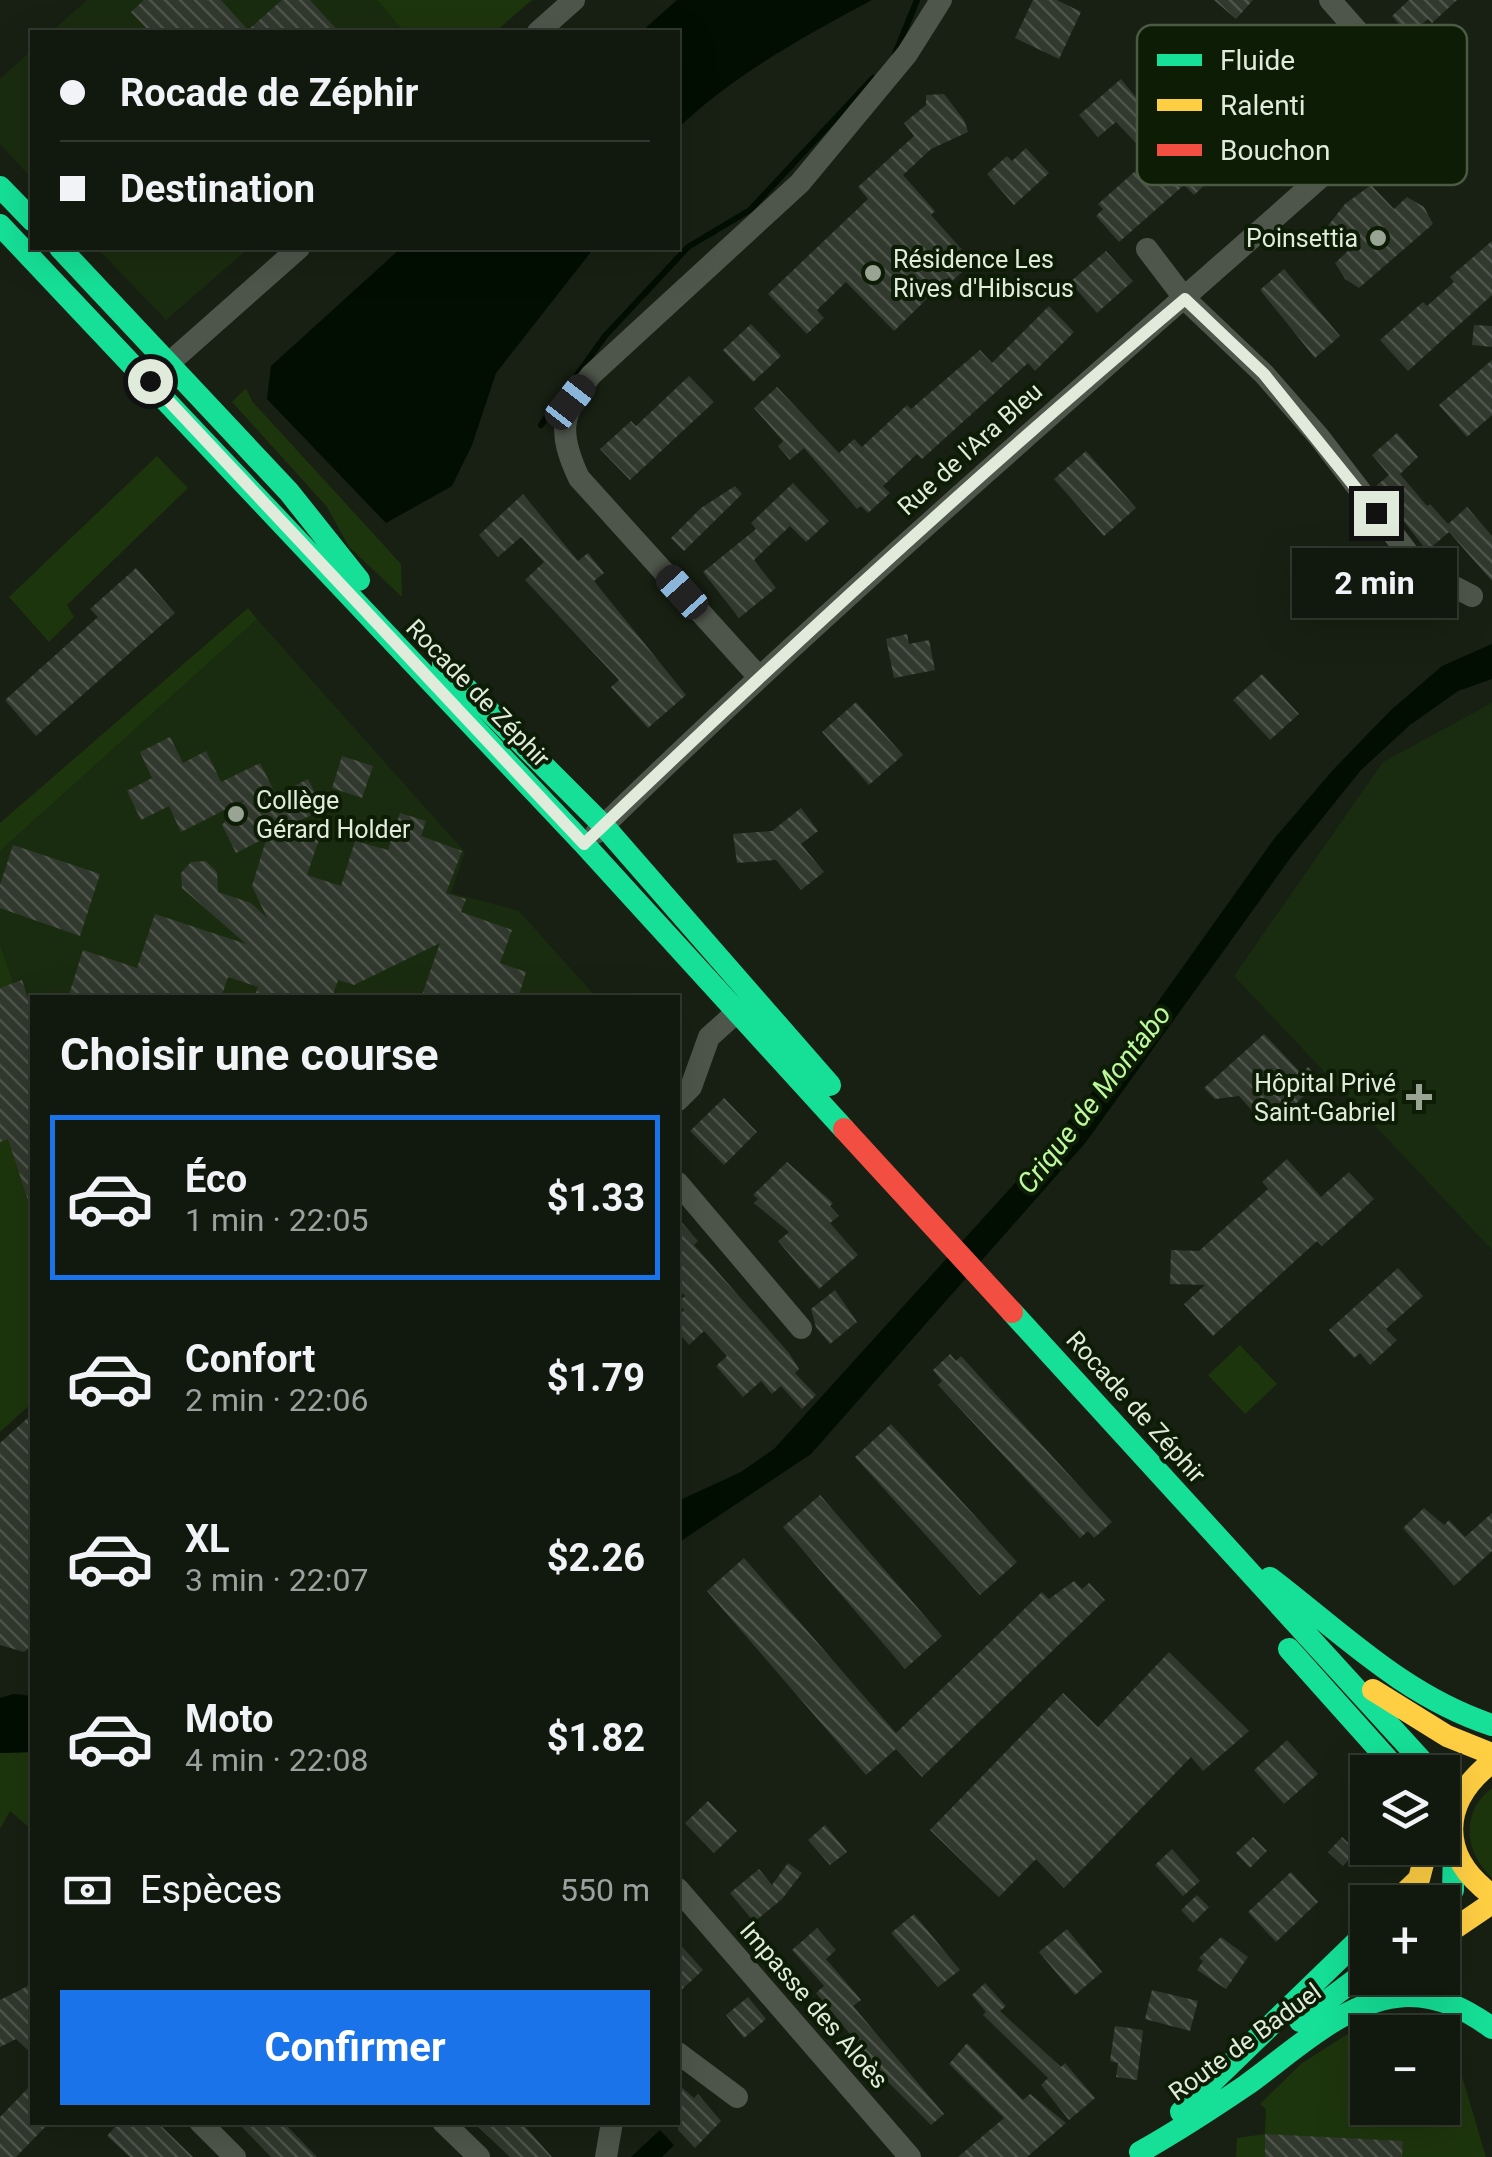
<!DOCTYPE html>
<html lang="fr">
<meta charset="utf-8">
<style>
body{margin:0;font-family:Roboto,sans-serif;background:#1a2117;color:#f1f3f6;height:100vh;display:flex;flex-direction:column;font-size:38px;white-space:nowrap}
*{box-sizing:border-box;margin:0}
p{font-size:32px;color:#9ca09e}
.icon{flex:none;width:55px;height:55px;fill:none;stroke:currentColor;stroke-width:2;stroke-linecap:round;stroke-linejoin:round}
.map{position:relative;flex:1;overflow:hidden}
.panel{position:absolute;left:30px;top:995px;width:650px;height:1130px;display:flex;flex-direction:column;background:#11180e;border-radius:0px;box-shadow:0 10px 40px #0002,0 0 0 2px #30372e}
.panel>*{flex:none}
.hud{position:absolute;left:30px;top:30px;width:650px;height:220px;border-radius:0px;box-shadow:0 10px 40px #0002,0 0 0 2px #30372e;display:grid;align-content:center;height:220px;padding:0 30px;background:#11180e}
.controls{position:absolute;left:1350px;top:1755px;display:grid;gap:20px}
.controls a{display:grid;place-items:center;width:110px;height:110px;border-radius:0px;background:#11180e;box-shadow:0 10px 40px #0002,0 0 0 2px #30372e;font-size:50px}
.end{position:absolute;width:45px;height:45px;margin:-22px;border:12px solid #e0ebdb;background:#111;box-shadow:0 0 0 5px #111}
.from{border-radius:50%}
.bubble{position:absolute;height:70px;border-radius:0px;background:#11180e;box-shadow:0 10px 40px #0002,0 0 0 2px #30372e;font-size:32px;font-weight:700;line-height:70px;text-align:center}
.car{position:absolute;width:30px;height:60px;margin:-30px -15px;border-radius:12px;box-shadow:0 0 8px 2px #0007;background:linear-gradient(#222 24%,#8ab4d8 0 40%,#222 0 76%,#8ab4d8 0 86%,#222 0)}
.hud b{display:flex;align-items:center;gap:35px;height:95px;font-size:38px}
.hud b+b{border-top:2px solid #30372e}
.hud i{width:25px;height:25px;background:#f1f3f6}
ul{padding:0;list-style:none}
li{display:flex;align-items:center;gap:30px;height:165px;margin:0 20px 15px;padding:0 10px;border:5px solid transparent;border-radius:0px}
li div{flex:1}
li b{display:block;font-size:38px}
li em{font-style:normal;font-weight:700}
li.on{border-color:#1a73e8}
li>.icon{width:90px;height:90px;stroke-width:1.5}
h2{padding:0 30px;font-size:45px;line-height:120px}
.pay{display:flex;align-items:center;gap:25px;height:110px;padding:0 30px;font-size:38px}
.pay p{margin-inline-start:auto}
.button{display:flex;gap:20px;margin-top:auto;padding:20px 30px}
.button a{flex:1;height:115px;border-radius:0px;background:#1a73e8;color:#fff;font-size:40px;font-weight:700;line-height:115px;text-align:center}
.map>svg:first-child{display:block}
.built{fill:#1a2c0f}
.grass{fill:#1d350d}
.water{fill:#020e02}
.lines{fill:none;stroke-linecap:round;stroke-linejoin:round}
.stream{stroke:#020e02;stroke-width:6}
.building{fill:url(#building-back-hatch)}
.street{stroke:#4e554a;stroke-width:22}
.fast{stroke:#16e098;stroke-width:22}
.slow{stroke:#ffcf43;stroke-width:22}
.jam{stroke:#f24e42;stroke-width:22}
.route{stroke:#e0ebdb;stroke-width:12}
.poi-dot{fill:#9aa495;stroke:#0d1c04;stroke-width:4}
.labels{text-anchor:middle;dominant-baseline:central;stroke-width:8;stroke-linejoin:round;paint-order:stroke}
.poi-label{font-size:25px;fill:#e0ebdb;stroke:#0d1c04;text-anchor:end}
.street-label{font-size:25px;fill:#e0ebdb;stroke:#0d1c04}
.water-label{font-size:28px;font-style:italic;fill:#bdf89b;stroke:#0d1c04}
.key{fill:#0d1c04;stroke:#4c5a44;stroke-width:2.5}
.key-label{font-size:28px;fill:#e0ebdb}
</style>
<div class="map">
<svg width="1492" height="2157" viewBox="0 0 1492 2157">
<defs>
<pattern id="building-back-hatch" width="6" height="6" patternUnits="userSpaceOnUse" patternTransform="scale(2.5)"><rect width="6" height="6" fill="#31382d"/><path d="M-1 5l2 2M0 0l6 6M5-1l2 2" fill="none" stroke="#4f554b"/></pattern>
</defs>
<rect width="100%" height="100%" fill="#172012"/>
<path class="built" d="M87,0H377L404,32H51Z
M32,50V179L0,144V79Z
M97,248H249L166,320Z
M257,619L465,852L451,893L519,911L596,997L32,998V1011L22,981L13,984L0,944V851Z
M1492,703V1250L1234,976L1383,762Z"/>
<path class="grass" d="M377,0H532L495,32H404Z
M246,388L252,401L401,564L402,597L349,547L327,507L232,402Z
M157,456L188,488L67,605L74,617L49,642L9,597Z
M248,608L257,619L0,851V823Z
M0,944L13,983L22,980L32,1011V1403L0,1432Z
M1240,1345L1277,1384L1245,1414L1208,1375Z
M32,1752V1830L10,1811L0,1829V1753Z
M1492,1788V1878C1465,1853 1459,1813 1492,1788Z
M1365,2023L1425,2032H1368V2108H1442L1443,2041L1453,2046L1486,2157H1236L1237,2138L1265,2134L1266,2109L1260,2104L1302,2063Z"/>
<path class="water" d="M677,0H872C803,37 735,74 678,128V32H641Z
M401,248H594L496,373L472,445L452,486L386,523L267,399L271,366Z
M1492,644V679L1458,691L1410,725L1361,770L1291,857L1086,1142L811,1454L678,1543V1501L741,1472L774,1449L1035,1161L1103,1079L1274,839L1333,770L1390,711L1442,666Z
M14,1694L32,1696V1752L0,1753V1698Z
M660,2130L674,2145L662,2157H631Z"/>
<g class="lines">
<path class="stream" d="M895,54L917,0
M541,425L605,336L688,247L750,210L873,78"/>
</g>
<path class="building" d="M144,0H221L248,30L282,0H310L339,32H150L131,12Z
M1033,0H1057L1081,12L1059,59L1015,38Z
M1214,0H1253L1236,19Z
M1409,0H1457L1432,23L1428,19L1408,35L1392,16Z
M1121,79L1149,113L1153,108L1186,143L1208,124L1237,155L1194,195L1184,185L1119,242L1096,216L1103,209L1098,204L1150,158L1116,122L1098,137L1079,115Z
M944,94L964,120L968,132L931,149L903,175L935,211L931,215L973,262L952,281L949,277L894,331L846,282L817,310L824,318L807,334L768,294L868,199L858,187L914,136L904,123L926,105V95Z
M1026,148L1049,173L1014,205L987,174L1007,156L1012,161Z
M1371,185L1394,209L1407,197L1424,207L1433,224L1359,288L1345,279L1335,263L1349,250L1327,227L1345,204Z
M1492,241V295L1408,371L1380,340L1423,302L1427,306L1454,282L1450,277Z
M1106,251L1133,281L1097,313L1070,282Z
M1284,269L1340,336L1315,358L1260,290Z
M1049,306L1074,332L1035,371L1028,363L922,459L917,454L883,486L890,493L868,513L861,506L857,509L804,448L790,460L778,446L783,441L754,408L777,387L839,453L854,439L862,447L907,405L911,409L980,350L992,363Z
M751,324L781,356L753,382L723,350Z
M1474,325L1492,326V347L1472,345Z
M1492,360V415L1467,437L1439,405Z
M689,376L714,402L630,480L600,449L631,421L636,426Z
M1397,433L1418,457L1400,474L1427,506L1430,504L1448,524L1467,507L1492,536V581L1449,532L1427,551L1376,486L1389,475L1372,455Z
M1086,451L1136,508L1104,536L1054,479Z
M793,483L829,521L806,542L790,526L754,560L776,588L739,618L703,572L756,529L751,523Z
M735,486L742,494L684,551L671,538L701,508Z
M523,494L578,561L588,553L604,573L594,581L686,695L648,728L611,687L619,680L525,580L544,562L521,537L498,557L479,535Z
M136,568L175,613L36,736L5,700L98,617L90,609Z
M907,634L909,644L929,640L935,670L894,678L886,639Z
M1262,674L1299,714L1270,740L1233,700Z
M856,702L903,755L869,785L822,732Z
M170,737L183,763L206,751L221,782L260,763L276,795L308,779L323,809L297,822L322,830L307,875L341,886L355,841L388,850L400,813L426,821L421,836L462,851L446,893L466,899L461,912L512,930L500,963L526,972L518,998H421L440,943L354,985L338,980L332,998H254L258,987L228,977L221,998H68L83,950L137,968L155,914L246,944L182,888L181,873L191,862L206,861L217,872L218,892L251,903L267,918L252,886L267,837L236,853L222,825L244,800L181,832L169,806L141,820L127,791L152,778L140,752Z
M342,756L373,766L362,798L332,788Z
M801,808L818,831L801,844L824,872L801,890L776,860L737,863L733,834L772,831Z
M13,845L100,874L80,936L0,908V885Z
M22,980L32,1011L29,1203L8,1139L0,1142V988Z
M1264,1034L1301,1073L1308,1067L1320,1080L1280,1119L1267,1105L1256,1115L1239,1096L1215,1099L1204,1088Z
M724,1098L757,1132L724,1165L690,1131Z
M1287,1159L1321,1197L1349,1172L1374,1199L1322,1246L1317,1241L1213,1336L1184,1304L1205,1285L1170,1284L1171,1250L1199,1251L1268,1189L1262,1182Z
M787,1162L833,1203L830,1206L839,1216L830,1223L858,1255L819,1289L778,1241L789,1232L754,1203L758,1199L753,1195Z
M678,1218L698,1241L694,1245L789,1353L799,1369L795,1373L816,1395L802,1409L781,1386L772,1394L761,1381L743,1397L716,1366L727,1356L704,1331L689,1345L678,1332V1316L684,1310L678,1302L685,1296L678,1288Z
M1398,1268L1423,1296L1386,1329L1397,1340L1370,1365L1360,1353L1354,1358L1329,1330Z
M835,1290L857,1322L830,1344L816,1327L811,1309Z
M950,1354L956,1361L961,1356L1112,1522L1094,1538L1088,1531L1080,1538L938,1385L942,1381L933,1370Z
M32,1414V1645L24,1652L0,1645V1443Z
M891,1424L1017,1562L980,1595L855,1457Z
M820,1495L942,1636L905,1669L783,1527Z
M1424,1508L1444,1525L1449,1520L1465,1537L1492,1513V1551L1454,1586L1403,1528Z
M744,1558L896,1733L1042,1592L1049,1599L1074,1581L1082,1589L1089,1583L1105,1600L922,1777L896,1749L866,1775L707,1591Z
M1169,1652L1249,1731L1203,1771L1191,1757L1064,1888L1036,1859L999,1897L930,1830L1063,1693L1098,1727Z
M1287,1740L1318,1774L1284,1804L1254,1770Z
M708,1801L737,1831L714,1853L685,1823Z
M825,1825L847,1852L830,1865L808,1840Z
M1253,1837L1267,1851L1250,1868L1236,1853Z
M1342,1837L1357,1851L1343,1866L1328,1852Z
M1172,1849L1200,1881L1183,1896L1155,1865Z
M788,1863L802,1873L782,1899L754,1922L730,1893L759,1869L772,1885Z
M1291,1872L1318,1902L1276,1942L1248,1912Z
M1197,1895L1209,1907L1193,1923L1181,1910Z
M914,1914L960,1970L938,1987L891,1933Z
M817,1928L836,1950L826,1959L861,2000L853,2006L944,2114L931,2125L846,2040L851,2035L816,1993L824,1986L792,1950Z
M1067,1929L1102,1972L1075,1995L1039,1952Z
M1221,1937L1248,1957L1226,1989L1197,1970L1203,1961L1199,1958Z
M678,1942L703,1970L678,1993Z
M985,1983L1006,2006L1000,2011L1061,2067L1065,2063L1095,2098L1069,2120L1041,2085L1048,2078L983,2015L986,2012L972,1995Z
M32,1984V2054L16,2039L0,2047V2000Z
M1152,1990L1198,2001L1190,2031L1145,2019Z
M748,1997L766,2019L744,2038L726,2015Z
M1115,2026L1143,2030L1137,2080L1116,2077L1118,2063L1110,2061Z
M967,2043L1023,2100L1030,2094L1066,2123L1027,2157H958L1004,2118L949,2064Z
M32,2084V2122H50L16,2157H0V2117Z
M678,2084L694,2098L698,2094L721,2121L695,2148L678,2130Z
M119,2122H157L193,2157H130L107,2136Z
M237,2122H283L317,2157H271Z
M473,2122H521L552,2157H510Z
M1265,2134L1403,2141L1402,2157H1265Z"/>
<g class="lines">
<path class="street" d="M538,32L574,0
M1147,249L1185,299L1264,374L1319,437L1411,557L1433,576L1472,596
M159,372L299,248
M759,677L579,478C558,433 560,414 591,375L800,183L907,54L941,0
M596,833C853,582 1126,351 1394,112L1403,92L1398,77L1330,0
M678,1100L691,1087L709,1037L746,1004
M678,1183L801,1328
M678,1889L910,2157
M678,2053L737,2097
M200,2122L235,2157
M443,2122L479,2157
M606,2157L612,2122"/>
<path class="fast" d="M0,187L32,220
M0,225L584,844L844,1129
M60,248L289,492L359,580
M443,665L603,825L830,1085
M1012,1312L1432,1772
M1270,1578C1342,1633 1404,1696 1492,1725
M1289,1649L1399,1772
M1442,1907L1453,1890L1454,1851
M1300,2021L1368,1970
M1181,2112L1368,1931
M1140,2152C1176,2132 1211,2109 1245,2086C1292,2053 1345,1999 1406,1996C1439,1995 1467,2010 1492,2028"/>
<path class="slow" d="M1373,1690L1447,1736L1492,1754
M1492,1762C1440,1802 1438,1856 1492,1895
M1395,1902L1419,1879L1427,1848
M1442,1937L1492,1903"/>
<path class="jam" d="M844,1129L1012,1312"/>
</g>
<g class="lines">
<path class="route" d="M150,381L584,844C779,657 978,473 1185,299L1264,374L1376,513"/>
</g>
<g class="poi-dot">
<circle cx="1378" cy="238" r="10"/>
<circle cx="873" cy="273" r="10"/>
<circle cx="236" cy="814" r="10"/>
<path d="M1414 1082h10v10h10v10h-10v10h-10v-10h-10v-10h10z"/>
</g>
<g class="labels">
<g class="poi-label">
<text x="1358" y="238">Poinsettia</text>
<text x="893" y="259" text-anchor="start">Résidence Les<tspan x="893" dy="29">Rives d'Hibiscus</tspan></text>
<text x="256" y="800" text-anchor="start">Collège<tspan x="256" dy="29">Gérard Holder</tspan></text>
<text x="1396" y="1083">Hôpital Privé<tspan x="1396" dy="29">Saint-Gabriel</tspan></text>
</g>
<g class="street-label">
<text transform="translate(970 449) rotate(-42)">Rue de l'Ara Bleu</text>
<text transform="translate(478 693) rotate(46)">Rocade de Zéphir</text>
<text transform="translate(1136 1407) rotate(48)">Rocade de Zéphir</text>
<text transform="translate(814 2005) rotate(49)">Impasse des Aloès</text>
<text transform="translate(1245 2042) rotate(-36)">Route de Baduel</text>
</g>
<g class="water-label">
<text transform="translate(1094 1099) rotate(-52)">Crique de Montabo</text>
</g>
</g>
<rect x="1137" y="25" width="330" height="160" rx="15" class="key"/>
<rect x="1157" y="54" width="45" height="12" fill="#16e098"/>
<rect x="1157" y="99" width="45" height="12" fill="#ffcf43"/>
<rect x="1157" y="144" width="45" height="12" fill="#f24e42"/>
<g class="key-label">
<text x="1220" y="70">Fluide</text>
<text x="1220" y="115">Ralenti</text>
<text x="1220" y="160">Bouchon</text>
</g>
</svg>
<div class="controls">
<a><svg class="icon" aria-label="layers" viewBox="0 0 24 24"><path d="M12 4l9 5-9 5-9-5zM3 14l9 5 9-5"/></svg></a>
<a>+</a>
<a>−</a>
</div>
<i class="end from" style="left:150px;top:381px"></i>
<i class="end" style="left:1376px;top:513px"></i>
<div class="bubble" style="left:1292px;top:548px;width:165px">2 min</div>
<i class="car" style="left:570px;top:402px;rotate:38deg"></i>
<i class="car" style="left:682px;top:592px;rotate:318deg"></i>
<div class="hud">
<b><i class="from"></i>Rocade de Zéphir</b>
<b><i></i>Destination</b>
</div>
<section class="panel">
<h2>Choisir une course</h2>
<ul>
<li class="on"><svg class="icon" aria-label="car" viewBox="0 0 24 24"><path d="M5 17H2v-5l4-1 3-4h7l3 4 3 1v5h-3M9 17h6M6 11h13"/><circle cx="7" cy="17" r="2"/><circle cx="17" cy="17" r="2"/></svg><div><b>Éco</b><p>1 min · 22:05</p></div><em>$1.33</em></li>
<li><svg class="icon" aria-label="car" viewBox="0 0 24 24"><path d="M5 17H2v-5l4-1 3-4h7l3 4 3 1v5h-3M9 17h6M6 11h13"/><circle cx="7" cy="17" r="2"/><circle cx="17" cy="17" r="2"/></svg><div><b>Confort</b><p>2 min · 22:06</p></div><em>$1.79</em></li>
<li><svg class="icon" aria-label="car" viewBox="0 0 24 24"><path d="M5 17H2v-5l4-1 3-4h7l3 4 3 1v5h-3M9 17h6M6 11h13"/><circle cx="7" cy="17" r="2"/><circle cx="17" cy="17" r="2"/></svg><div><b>XL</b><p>3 min · 22:07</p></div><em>$2.26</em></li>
<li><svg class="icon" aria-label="car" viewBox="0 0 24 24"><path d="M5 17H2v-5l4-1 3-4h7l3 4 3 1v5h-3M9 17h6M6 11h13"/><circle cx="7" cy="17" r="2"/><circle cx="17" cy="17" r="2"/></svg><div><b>Moto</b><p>4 min · 22:08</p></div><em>$1.82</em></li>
</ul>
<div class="pay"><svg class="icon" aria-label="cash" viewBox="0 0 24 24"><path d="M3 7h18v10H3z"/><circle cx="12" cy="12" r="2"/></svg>Espèces<p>550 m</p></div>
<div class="button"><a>Confirmer</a></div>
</section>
</div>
